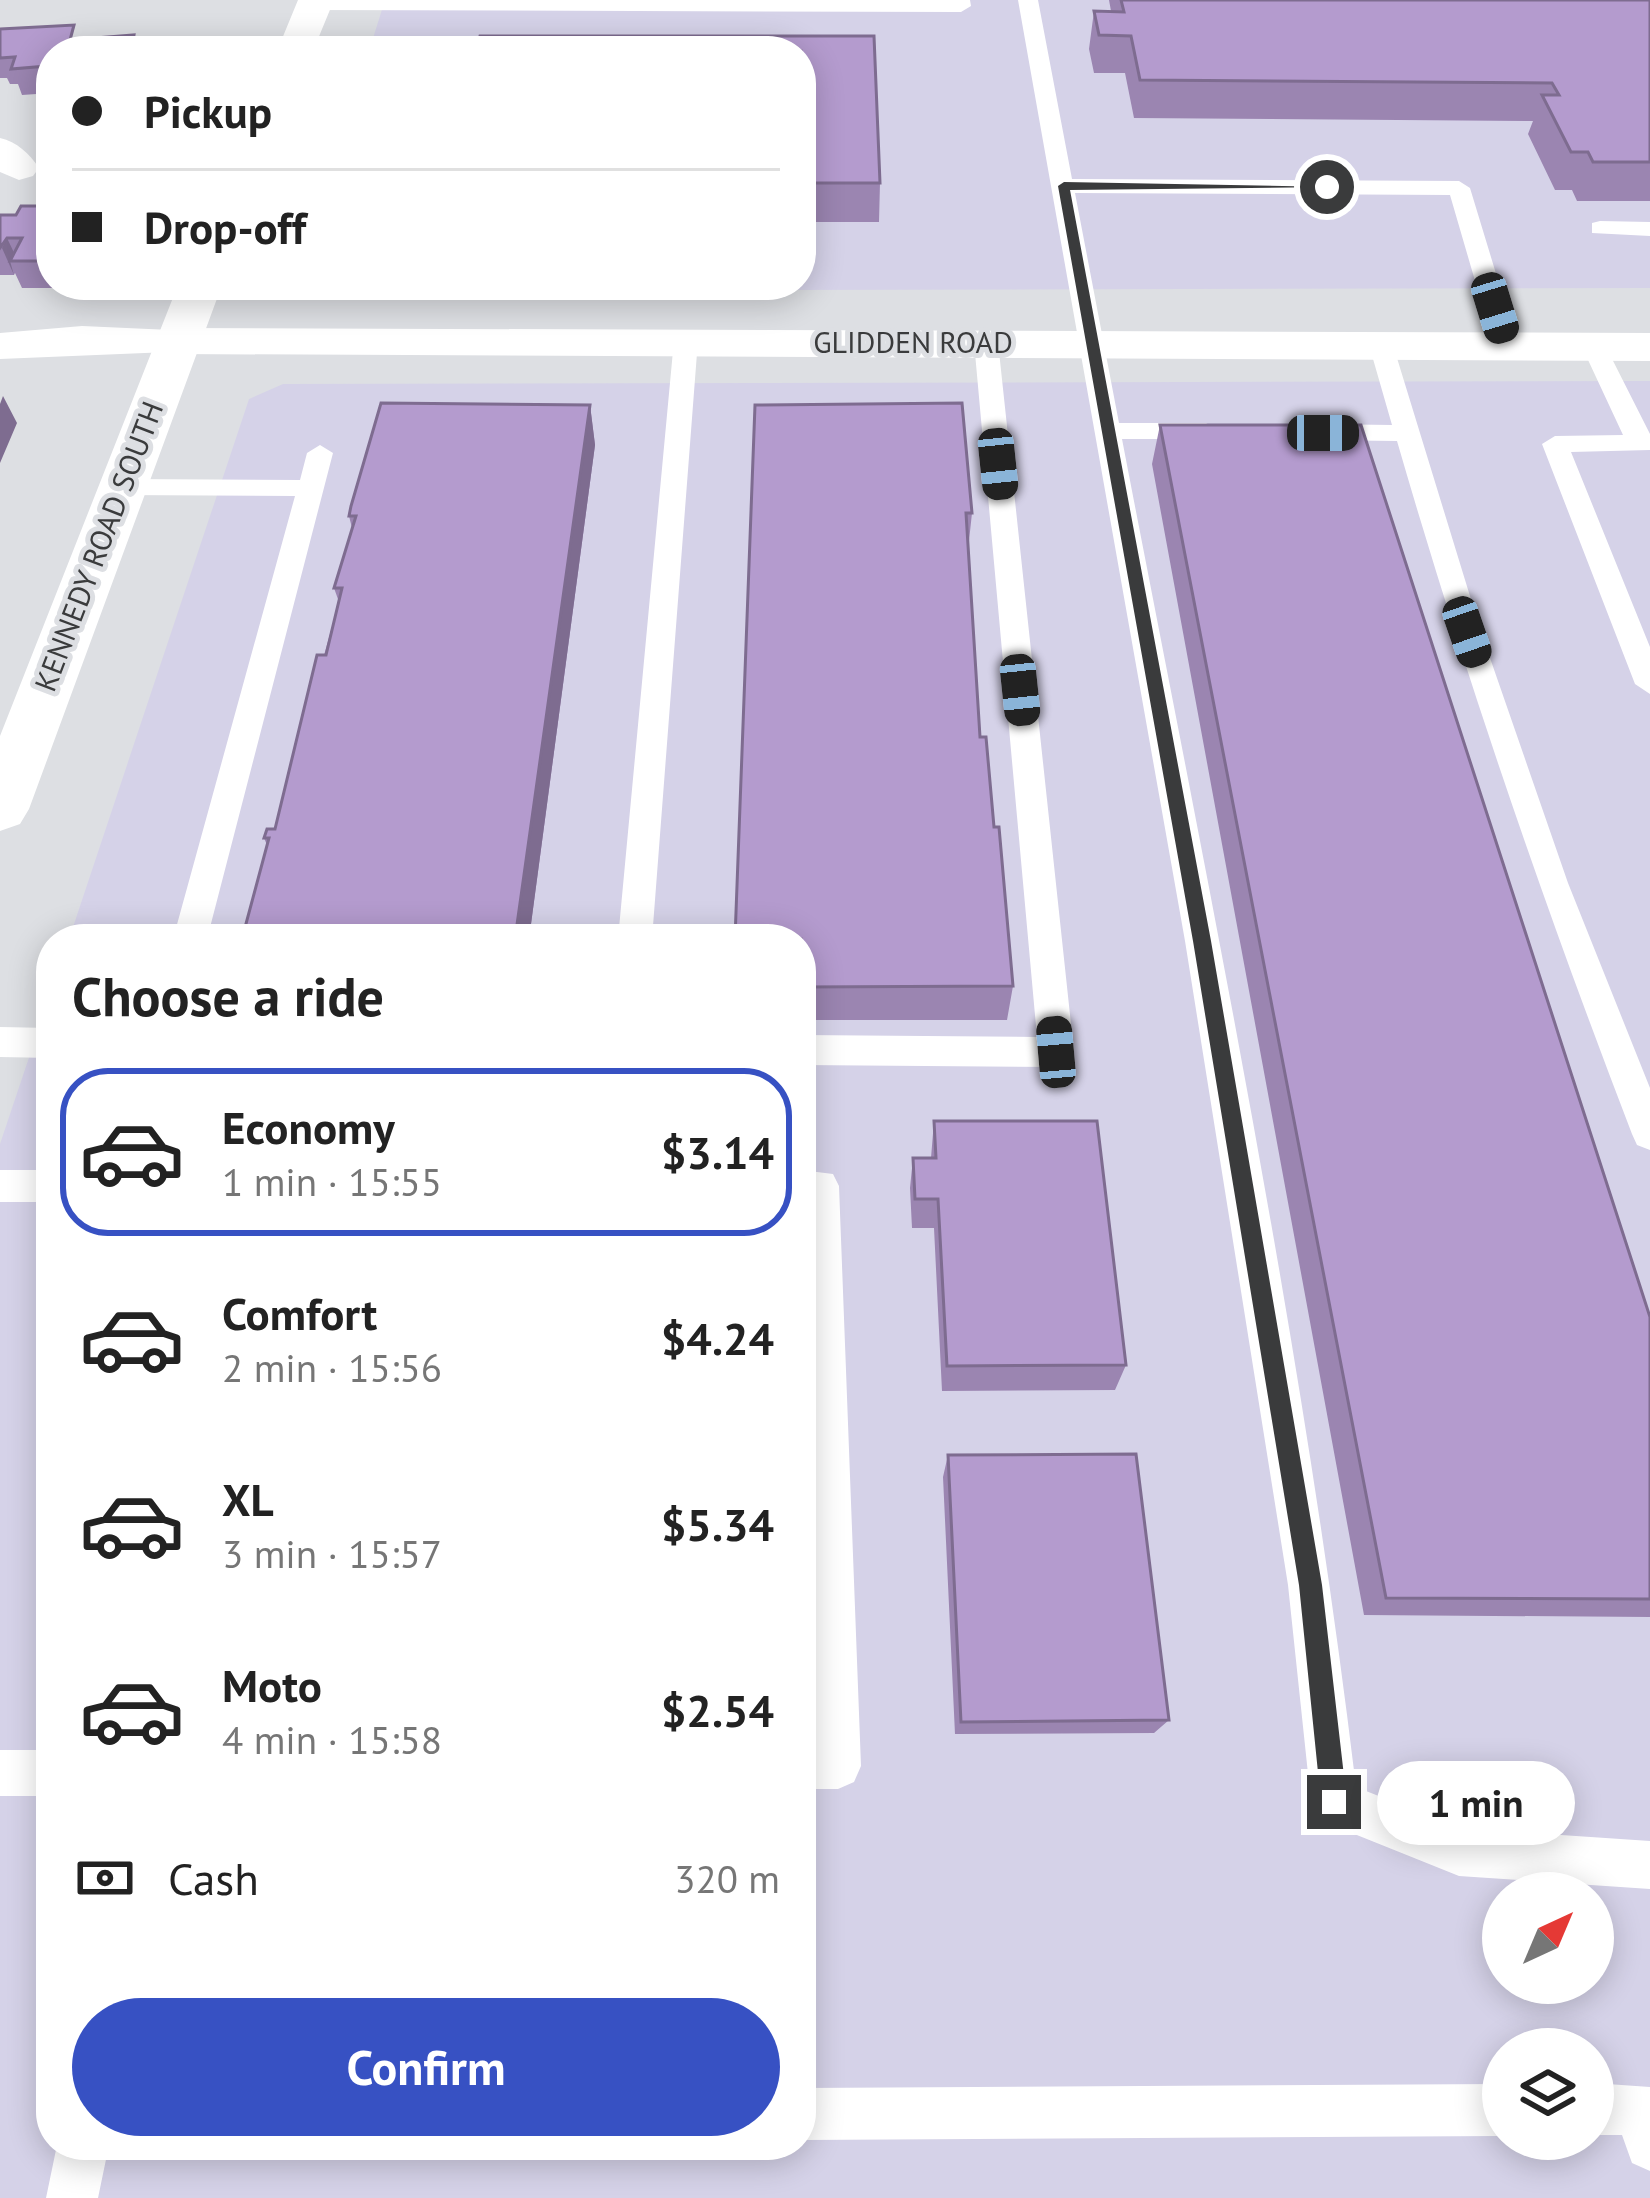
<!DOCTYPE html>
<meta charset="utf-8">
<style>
body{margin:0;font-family:"PT Sans",sans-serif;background:#f2f2f2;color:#222;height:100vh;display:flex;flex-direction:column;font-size:45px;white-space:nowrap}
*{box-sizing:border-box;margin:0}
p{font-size:39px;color:#767676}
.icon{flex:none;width:66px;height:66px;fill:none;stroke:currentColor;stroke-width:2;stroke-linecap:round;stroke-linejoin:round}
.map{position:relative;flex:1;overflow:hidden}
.panel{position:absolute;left:36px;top:924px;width:780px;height:1236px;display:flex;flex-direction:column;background:#fff;border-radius:48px;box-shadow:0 6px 30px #0003}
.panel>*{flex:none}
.banner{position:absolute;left:36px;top:36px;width:780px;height:264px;border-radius:48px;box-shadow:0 6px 30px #0003;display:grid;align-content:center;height:264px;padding:0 36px;background:#fff}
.needle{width:78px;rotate:44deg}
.controls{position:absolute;left:1482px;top:1872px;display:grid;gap:24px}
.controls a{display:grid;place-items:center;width:132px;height:132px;border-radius:50%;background:#fff;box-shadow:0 6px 30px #0003;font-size:60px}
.end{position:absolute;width:54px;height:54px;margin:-27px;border:15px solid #3a3b3c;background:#fff;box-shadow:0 0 0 6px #fff}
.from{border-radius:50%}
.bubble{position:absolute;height:84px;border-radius:42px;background:#fff;box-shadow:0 6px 30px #0003;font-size:39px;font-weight:700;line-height:84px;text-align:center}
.car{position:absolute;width:36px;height:72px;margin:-36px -18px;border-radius:15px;box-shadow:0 0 9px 3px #0007;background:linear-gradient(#222 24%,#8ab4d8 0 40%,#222 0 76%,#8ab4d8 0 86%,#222 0)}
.banner b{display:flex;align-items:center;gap:42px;height:114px;font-size:45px}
.banner b+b{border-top:3px solid #e0e0e0}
.banner i{width:30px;height:30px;background:#222}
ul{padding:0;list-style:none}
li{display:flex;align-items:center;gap:36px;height:168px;margin:0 24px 18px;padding:0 12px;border:6px solid transparent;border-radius:48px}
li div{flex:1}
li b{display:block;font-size:45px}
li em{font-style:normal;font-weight:700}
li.current{border-color:#3751c3}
li>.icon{width:108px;height:108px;stroke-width:1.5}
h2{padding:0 36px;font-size:54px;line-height:144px}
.pay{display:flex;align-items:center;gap:30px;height:132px;padding:0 36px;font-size:45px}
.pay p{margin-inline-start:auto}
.primary-button{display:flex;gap:24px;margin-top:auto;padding:24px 36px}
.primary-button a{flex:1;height:138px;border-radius:72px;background:#3751c3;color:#fff;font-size:48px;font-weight:700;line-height:138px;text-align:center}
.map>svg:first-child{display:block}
.industrial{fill:#d5d2e8;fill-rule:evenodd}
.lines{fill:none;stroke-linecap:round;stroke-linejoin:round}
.service{fill:#fff;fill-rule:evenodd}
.minor{fill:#fff;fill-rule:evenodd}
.tertiary{fill:#fff;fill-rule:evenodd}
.secondary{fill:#fff;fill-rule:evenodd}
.wall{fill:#9b85b1}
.shaded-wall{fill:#7e6c90}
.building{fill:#b49bce;stroke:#7e6c90;stroke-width:3}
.route{fill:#3a3b3c}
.labels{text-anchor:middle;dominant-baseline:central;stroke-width:10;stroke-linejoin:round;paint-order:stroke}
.far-street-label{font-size:30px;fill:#3a3b3c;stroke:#dddfe3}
</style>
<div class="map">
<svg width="1650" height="2198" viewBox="0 0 1650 2198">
<rect width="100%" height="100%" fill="#dddfe3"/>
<path class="industrial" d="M385,0H1650V288L328,291L319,285H801V51H369Z
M1650,381V2198H0V1144L51,992V2145H801V939H69L249,399L283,384ZM1503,1893H1593V1983H1503ZM1503,2049H1593V2139H1503Z"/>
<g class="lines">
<path class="service" d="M314,0H970L971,6L961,12L307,10V2Z
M1018,0H1038L1072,179L1459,181L1470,188L1518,346L1506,353L1494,346L1450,195L1075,193L1119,423H1206L1219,431L1206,439H1122C1208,886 1302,1335 1356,1787L1459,1828L1650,1841V1889L1459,1876L1317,1819L1311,1802L1288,1585L1185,941Z
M1600,221L1650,222V236L1592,233V223Z
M686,333L698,340L652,939H618L674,340Z
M986,335L998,342L1074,1052L1068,1062L1056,1067L801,1065V1035L1037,1037L974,342Z
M1381,338L1393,345L1481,632L1568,883L1650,1088V1150L1637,1145L1632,1134C1544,905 1465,676 1397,441L1315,440L1302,432L1315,424L1392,425L1369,345Z
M1594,340L1606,347L1650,434V450L1571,452L1650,647V694L1635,684L1542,444L1555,436L1623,435L1582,347Z
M320,445L333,453L207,939H173L295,496L120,495L107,487L120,479L300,480L307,453Z
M0,1027L51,1028V1058L0,1057Z
M0,1170H51V1202H0Z
M801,1170L833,1174L839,1186L861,1766L854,1782L838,1789H801V1743H814Z
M0,1750H51V1796H0Z
M1593,2083L1650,2087V2171L1632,2163L1622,2135H1593Z
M1503,2084V2136L801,2140V2088Z
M57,2145H109L98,2198H46Z"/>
<path class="minor" d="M0,138C17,142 29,153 39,168L33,176L19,180L0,172Z
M82,326L193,331L199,341L193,351L0,359V333Z"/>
<path class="tertiary" d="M177,328L1650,333V361L177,354L161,351L155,341L161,331Z"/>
<path class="secondary" d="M298,0H334L313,51H277Z
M178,285H222L29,809L20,824L0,831V736Z"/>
</g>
<path class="wall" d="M1109,0H1650V201H1577L1572,190H1555L1528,134L1533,121L1134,118L1125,73H1094L1089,49L1094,11H1111Z
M0,29L79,39L136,41L161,39L165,51H51V93L22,95L18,84H10L7,78H0Z
M801,51L880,183L879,222H801Z
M51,206V285H64L63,288H22L15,273L14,275H0V215H16Z
M590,405L595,445L529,939H190L243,935L267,845L264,838L275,829L339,602L334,588L352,528L349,516Z
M755,405L972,513L968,550L980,737L994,827L1013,986L1007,1020H801V939Z
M1160,425L1650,1317V1617L1364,1615L1152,464Z
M934,1121L1126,1365L1115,1390L942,1391L934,1228H912L910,1188L913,1158H931Z
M948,1455L1169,1720L1154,1733L955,1734L943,1477Z"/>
<path class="shaded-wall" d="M50,53L51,56V77L47,66Z
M7,238L18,261H10L14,275L2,248Z
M3,396L17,423L0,463V404Z
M590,405L595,445L529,939H515Z"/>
<path class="building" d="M1121,0H1650V162H1593L1588,152H1571L1542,95H1559L1552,83L1140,80L1131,36L1099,35L1094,11L1124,12Z
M74,25L70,40L134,35L133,41L161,39L159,51H51L47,66L11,69L15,57L0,58V29Z
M480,36H874L880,183H801V51H476Z
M21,206H51V261H10L22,238H7L0,248V215H16Z
M381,403L590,405L515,939H190L191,935H243L269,838H264L267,829H275L317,655H326L342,588H334L356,516H349L351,506Z
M962,403L972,513H966L980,737H986L994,827H999L1013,986L801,987V939H735L755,405Z
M1160,425H1361L1650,1317V1599L1386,1598Z
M934,1121H1097L1126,1365L947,1366L938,1199H915L913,1158H936Z
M1136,1454L1169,1720L961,1722L948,1455Z"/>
<path class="route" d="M1064,182L1333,187L1070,190L1211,941L1322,1585L1347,1802L1343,1811L1334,1815L1325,1811L1321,1802L1299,1585L1193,941L1058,186Z"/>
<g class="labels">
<g class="far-street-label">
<text x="913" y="341">GLIDDEN ROAD</text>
<text transform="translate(98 546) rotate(-69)">KENNEDY ROAD SOUTH</text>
</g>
</g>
</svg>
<div class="controls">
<a><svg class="needle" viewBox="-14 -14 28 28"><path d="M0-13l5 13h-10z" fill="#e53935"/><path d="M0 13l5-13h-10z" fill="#767676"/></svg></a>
<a><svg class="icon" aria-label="layers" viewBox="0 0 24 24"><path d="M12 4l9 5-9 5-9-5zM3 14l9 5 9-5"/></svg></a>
</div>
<i class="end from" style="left:1327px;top:187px"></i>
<i class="end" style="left:1334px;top:1802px"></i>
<div class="bubble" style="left:1377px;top:1761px;width:198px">1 min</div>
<i class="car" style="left:1495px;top:308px;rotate:163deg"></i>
<i class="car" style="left:1323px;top:433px;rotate:90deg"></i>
<i class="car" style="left:998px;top:464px;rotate:174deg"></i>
<i class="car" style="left:1467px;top:632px;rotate:161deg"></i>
<i class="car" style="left:1020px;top:690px;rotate:174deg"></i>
<i class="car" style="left:1056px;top:1052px;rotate:355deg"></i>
<div class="banner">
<b><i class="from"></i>Pickup</b>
<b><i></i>Drop-off</b>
</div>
<section class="panel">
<h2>Choose a ride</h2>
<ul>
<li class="current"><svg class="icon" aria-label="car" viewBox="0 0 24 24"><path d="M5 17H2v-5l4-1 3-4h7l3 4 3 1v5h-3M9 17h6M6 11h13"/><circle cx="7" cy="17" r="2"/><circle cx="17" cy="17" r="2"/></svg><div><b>Economy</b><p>1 min · 15:55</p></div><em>$3.14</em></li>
<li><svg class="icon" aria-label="car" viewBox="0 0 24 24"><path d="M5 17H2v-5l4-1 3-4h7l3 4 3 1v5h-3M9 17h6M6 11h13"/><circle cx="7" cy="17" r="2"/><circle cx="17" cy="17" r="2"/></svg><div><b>Comfort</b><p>2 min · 15:56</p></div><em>$4.24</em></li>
<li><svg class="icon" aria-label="car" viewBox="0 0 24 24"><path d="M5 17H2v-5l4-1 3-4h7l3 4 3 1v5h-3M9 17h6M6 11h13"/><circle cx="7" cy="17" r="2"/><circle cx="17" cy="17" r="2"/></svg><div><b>XL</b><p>3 min · 15:57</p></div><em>$5.34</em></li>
<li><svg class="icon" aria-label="car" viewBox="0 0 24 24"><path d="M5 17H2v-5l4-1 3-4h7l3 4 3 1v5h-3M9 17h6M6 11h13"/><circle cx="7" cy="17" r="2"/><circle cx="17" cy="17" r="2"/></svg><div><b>Moto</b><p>4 min · 15:58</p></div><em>$2.54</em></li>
</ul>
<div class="pay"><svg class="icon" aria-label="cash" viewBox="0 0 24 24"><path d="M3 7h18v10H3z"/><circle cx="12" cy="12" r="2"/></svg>Cash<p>320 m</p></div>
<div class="primary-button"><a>Confirm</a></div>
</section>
</div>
